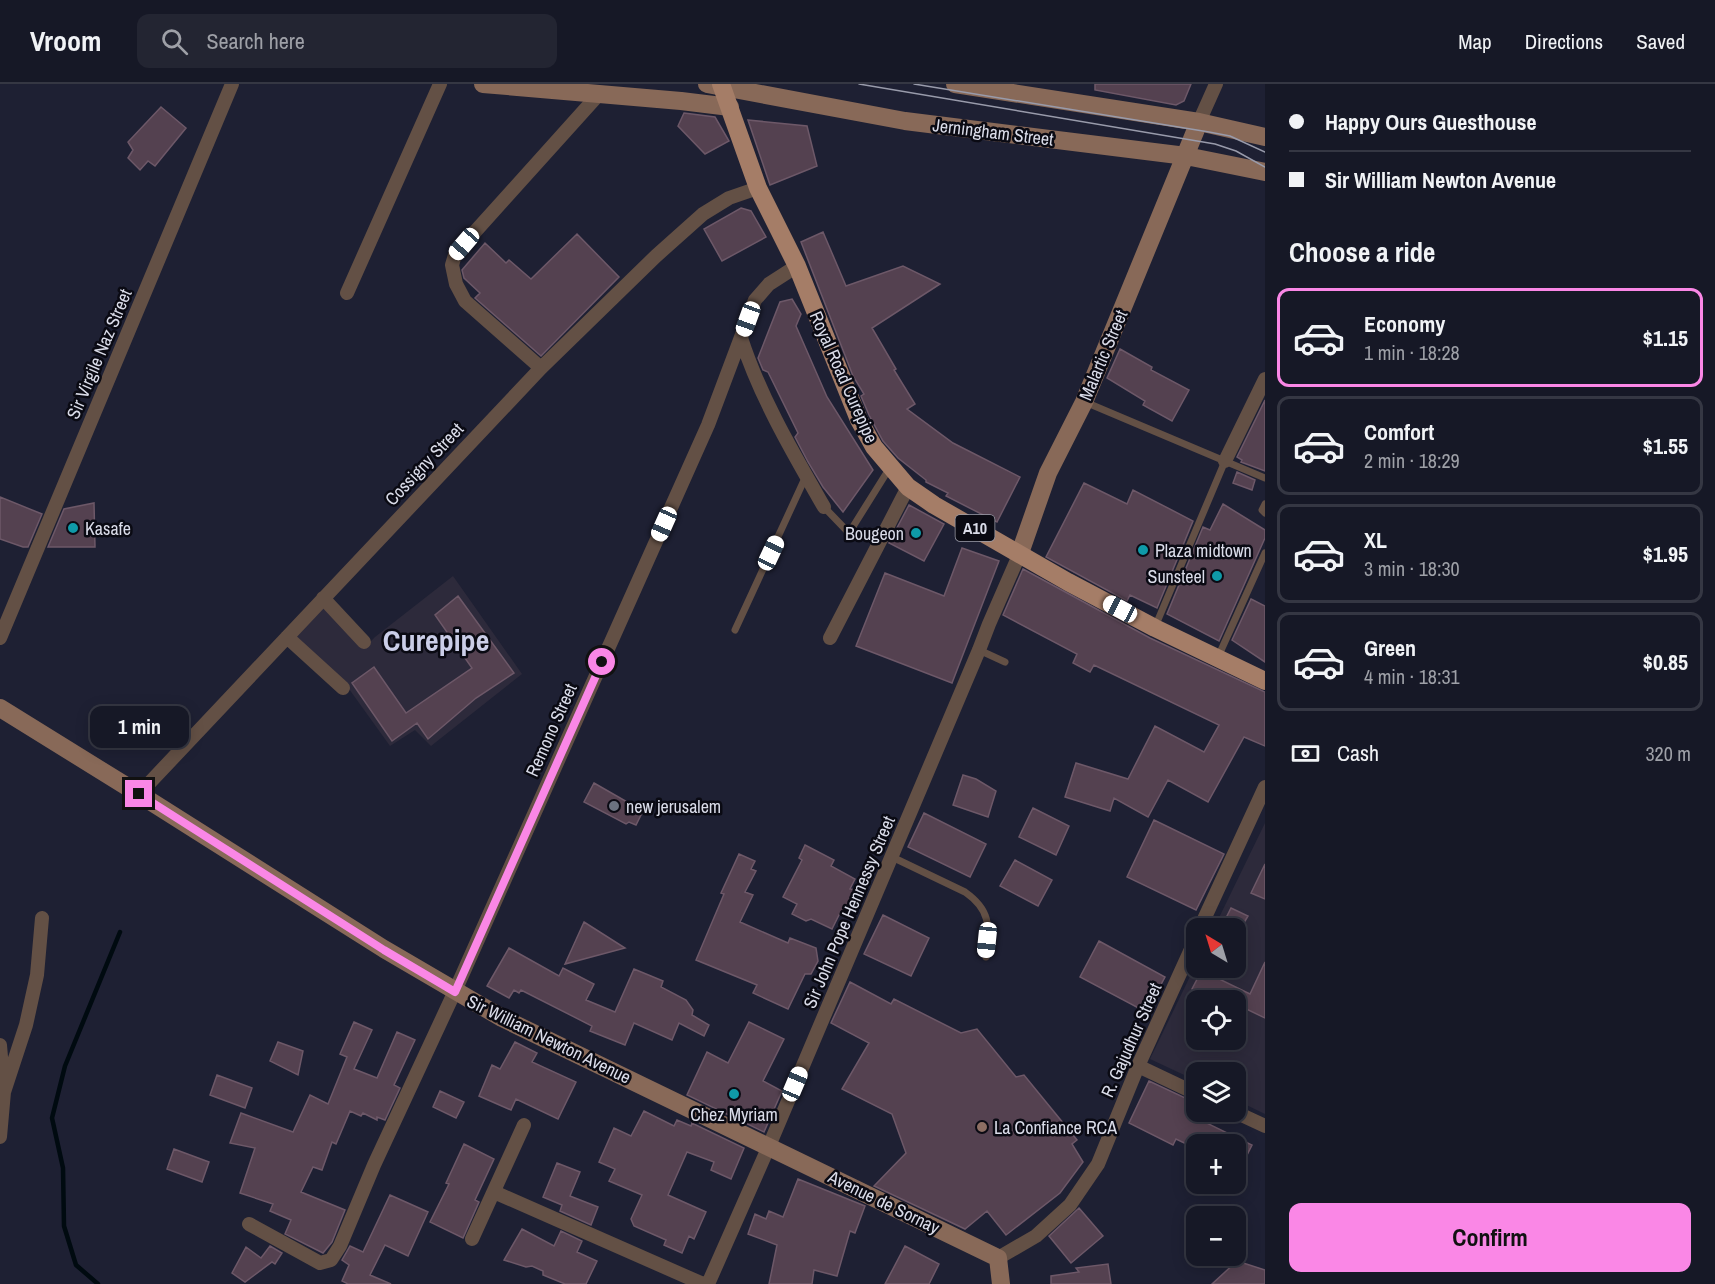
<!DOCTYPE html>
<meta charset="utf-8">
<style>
body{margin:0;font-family:"Archivo Narrow",sans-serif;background:#232532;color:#f1f3f6;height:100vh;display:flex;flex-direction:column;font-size:22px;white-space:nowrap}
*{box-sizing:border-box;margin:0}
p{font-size:20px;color:#9ea0a7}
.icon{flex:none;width:33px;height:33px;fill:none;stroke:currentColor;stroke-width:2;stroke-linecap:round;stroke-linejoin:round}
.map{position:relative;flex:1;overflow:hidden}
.details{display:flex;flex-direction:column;background:#161826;width:450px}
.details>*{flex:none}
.banner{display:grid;align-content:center;height:132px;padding:0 24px;background:#161826}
.needle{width:39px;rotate:322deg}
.tools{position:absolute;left:1186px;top:834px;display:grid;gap:12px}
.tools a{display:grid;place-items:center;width:60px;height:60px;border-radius:12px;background:#161826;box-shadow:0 3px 15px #0003,0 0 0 2px #353743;font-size:30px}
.end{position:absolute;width:27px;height:27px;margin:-14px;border:8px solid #fa87e6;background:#111;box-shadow:0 0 0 3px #111}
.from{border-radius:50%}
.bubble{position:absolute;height:42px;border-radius:12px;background:#161826;box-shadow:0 3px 15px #0003,0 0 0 2px #353743;font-size:20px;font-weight:800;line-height:42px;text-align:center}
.car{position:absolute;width:18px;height:36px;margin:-18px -9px;border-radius:8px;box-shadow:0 0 4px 2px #0007;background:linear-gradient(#fff 24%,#345 0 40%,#fff 0 76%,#345 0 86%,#fff 0)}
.banner b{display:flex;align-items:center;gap:21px;height:57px;font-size:22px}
.banner b+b{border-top:2px solid #353743}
.banner i{width:15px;height:15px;background:#f1f3f6}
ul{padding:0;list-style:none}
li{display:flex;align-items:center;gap:18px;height:99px;margin:0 12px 9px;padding:0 12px;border:3px solid #353743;border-radius:12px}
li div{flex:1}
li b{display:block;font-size:22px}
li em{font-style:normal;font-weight:800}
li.current{border-color:#fa87e6}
li>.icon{width:54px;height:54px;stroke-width:1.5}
h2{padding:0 24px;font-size:27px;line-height:72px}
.pay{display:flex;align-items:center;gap:15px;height:66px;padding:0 24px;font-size:22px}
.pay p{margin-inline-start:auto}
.primary-button{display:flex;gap:12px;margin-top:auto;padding:12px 24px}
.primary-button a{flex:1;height:69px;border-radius:12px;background:#fa87e6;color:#111;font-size:24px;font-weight:800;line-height:69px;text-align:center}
header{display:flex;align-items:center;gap:36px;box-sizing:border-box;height:84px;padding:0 30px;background:#161826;border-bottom:2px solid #353743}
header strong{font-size:28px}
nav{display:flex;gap:33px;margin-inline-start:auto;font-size:21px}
.search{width:420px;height:54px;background:#232532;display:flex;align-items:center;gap:15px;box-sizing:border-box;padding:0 21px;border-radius:12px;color:#9ea0a7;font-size:22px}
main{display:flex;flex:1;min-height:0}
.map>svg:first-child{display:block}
.education{fill:#2d2a3b;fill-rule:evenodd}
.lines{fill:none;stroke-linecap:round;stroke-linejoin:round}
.stream{stroke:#000a10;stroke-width:4.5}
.building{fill:#544150;stroke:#6d5868;stroke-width:1.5}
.lane{stroke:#635045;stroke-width:7}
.street{stroke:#635045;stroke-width:14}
.secondary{stroke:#886958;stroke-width:18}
.primary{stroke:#a57d67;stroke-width:18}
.tram{stroke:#999bab;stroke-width:1.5}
.route{stroke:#fa87e6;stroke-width:8}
.culture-dot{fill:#0f9aa8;stroke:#0a0a13;stroke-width:2}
.worship-dot{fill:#6b7280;stroke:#0a0a13;stroke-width:2}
.education-dot{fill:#8d6e63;stroke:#0a0a13;stroke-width:2}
.labels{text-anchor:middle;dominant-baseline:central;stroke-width:5;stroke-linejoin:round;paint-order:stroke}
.shield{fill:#0a0a13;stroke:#9c9da9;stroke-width:1.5}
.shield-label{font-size:16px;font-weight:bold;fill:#dadce9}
.street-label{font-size:18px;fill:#dadce9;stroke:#0a0a13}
.poi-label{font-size:18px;fill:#dadce9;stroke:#0a0a13;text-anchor:start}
.town-label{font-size:30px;font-weight:bold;fill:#cbcee8;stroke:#0a0a13}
</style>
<header>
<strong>Vroom</strong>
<div class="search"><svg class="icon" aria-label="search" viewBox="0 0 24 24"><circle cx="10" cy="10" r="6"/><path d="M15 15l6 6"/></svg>Search here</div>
<nav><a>Map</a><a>Directions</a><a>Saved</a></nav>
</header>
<main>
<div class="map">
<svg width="1265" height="1200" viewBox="0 0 1265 1200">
<rect width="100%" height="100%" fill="#1e2033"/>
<path class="education" d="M453,492L522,590L431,662L415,646L390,662L344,598L294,553L323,520L365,563L375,553Z
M1265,739V1030L1236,1016V988H1197V997L1150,975L1197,878V884H1236V844H1214ZM1197,916H1236V956H1197Z"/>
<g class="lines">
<path class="stream" d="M98,1200L76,1181L64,1142L63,1084L52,1034L65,982L120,848"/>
</g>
<path class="building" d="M1095,0H1191L1184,17L1176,21L1095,6Z
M161,23L186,44L155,82L148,77L140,86L128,74L133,66L128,58Z
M684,29L715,33L729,57L705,70L678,42Z
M748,36L807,42L817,82L770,101Z
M741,124L751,127L766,153L722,177L704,145Z
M823,148L846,202L903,182L940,200L872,244L896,285L894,286L915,320L907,325L953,359L1020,393L997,438L946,412L948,409L926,398V396L898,374L883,357L869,331L861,312L864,310L853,292L801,158Z
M577,150L619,193L541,272L475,214L480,209L464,194L462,186L485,159L506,179L509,176L531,195Z
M792,215L801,230L796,242L827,313L873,386L843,428L823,403L808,378L795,353L798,349L768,288L763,286L758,274L780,218Z
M1120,265L1152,283L1151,286L1189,306L1172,337L1143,321L1145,317L1107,294Z
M1265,316V387L1241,378L1242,376L1237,373Z
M1237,388L1255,396L1252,406L1233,399Z
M1084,399L1127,420L1133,406L1193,437L1157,524L1130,511L1127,517L1046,473Z
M0,413L42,430L28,463H23L0,455Z
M94,419L95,463H48L64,425Z
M1223,420L1265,446V454L1219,557L1167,530L1203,443L1210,446Z
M909,421L944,440L924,477L889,459Z
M962,464L999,477L952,599L856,562L885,489L944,512Z
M1023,485L1150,554L1265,608V662L1244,653L1208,718L1168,696L1148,733L1114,714L1110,727L1065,713L1076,679L1128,695L1155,642L1204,668L1219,641L1094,581L1090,588L1073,579L1077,570L1003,531Z
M458,512L514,589L476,614L428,655L417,639L392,657L352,599L374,583L406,629L472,584L435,531Z
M1251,515L1265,522V578L1232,556Z
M963,691L976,695L996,707L988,733L953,721Z
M594,699L643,727L636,741L629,738L626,740L584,718Z
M1033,724L1069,742L1056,771L1019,753Z
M924,729L986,760L970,793L908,763Z
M1154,736L1224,770L1196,826L1127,793Z
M805,761L834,776L831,782L855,795L850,805L856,806L845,828L841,827L832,845L811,835L806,837L792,830L797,820L783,813L802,776L799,774Z
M739,770L755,777L751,785L756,787L745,808L753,811L740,838L788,859L790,854L816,864L818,877L811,890H805L788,925L753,909L757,901L696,876L724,810L721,809Z
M1015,776L1052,796L1038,822L1000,802Z
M1265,780V815L1251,809Z
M1231,824L1248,832L1241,844H1221Z
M883,831L929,854L911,892L864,870Z
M584,838L625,864L565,880Z
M1099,857L1165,893L1146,928L1080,893Z
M509,864L559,892L563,884L594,900L586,916L615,928L634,885L663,897L661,903L686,916L693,926L692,931L709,941L704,952L679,939L672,956L634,939L625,961L590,947L592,942L521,906L519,909L514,906L509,914L487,902Z
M1265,878V934L1236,920V916H1215L1192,905L1203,884H1223L1217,894L1250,910Z
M850,898L891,920L894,915L961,949L977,945L1016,993L1024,991L1077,1056L1072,1060L1083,1078L1060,1109L1006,1151L987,1127L965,1145L874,1102L906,1069L892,1030L842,1005L869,959L831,939Z
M354,938L372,946L354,985L377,994L397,948L415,956L394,1001L400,1004L385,1036L377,1033V1036L363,1029L361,1032L350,1027L336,1060L332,1058L322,1086L313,1083L301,1108L345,1126L332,1158L323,1169L285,1150L291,1136L270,1127L273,1120L240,1109L255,1064L230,1059L241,1029L293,1048L310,1011L328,1020L347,973L340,970Z
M749,938L784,955L763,997L782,1007L764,1048L687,1011L707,968L728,979Z
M278,958L303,967L298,991L270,977Z
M515,958L537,969L532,978L576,998L558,1035L516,1015L511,1026L479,1012L492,981L500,985Z
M217,991L252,1004L245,1024L210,1011Z
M1149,997L1194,1018L1188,1030L1252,1061L1236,1093V1060H1197V1065L1176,1055L1173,1061L1129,1039Z
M440,1007L464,1018L456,1034L433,1023Z
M644,1027L674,1042L677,1036L691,1042L692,1039L744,1064L731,1095L711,1086L714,1078L687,1068L668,1111L706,1128L694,1155L689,1152L682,1169L664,1161L666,1156L634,1142L631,1135L642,1111L609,1097L615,1085L599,1078L614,1044L631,1052Z
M464,1060L494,1075L475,1116L479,1118L463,1154L430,1138L449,1100L446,1099Z
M174,1065L209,1078L202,1098L167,1085Z
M557,1079L580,1088L570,1112L598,1123L591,1141L560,1127L562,1121L543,1113Z
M798,1095L865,1122L855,1149L850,1147L837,1192L814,1186L812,1200H769L777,1161L748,1150L755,1130L766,1135L769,1127L783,1133Z
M390,1111L428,1128L408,1172L385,1161L370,1191L391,1200H348L342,1197L349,1181L342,1176L350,1162L363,1168Z
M1079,1124L1103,1152L1071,1179L1049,1152Z
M522,1145L554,1162L561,1147L582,1157L577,1168L597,1177L586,1200H565L543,1191V1187L532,1182L526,1183L504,1176Z
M270,1162L282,1169L275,1180L272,1178L245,1198L232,1189L246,1163L261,1174Z
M905,1162L939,1180L929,1200H885Z
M1237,1177L1265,1186V1200H1212Z
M1108,1180L1111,1200H1051V1192L1079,1188L1076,1184Z"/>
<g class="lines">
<path class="lane" d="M1085,318L1265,394
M1265,420L1262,426L1265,429
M824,423L849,449L889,385
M1155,543L1225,377
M735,546L806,392
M979,566L1005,578
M1218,573L1265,469
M892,773L965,808C992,827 989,843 986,873"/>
<path class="street" d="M1199,38L1216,0
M347,209L440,0
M741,254C760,313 793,369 824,423
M541,284L465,217L456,200L452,181L455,171L464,160L599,10
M1225,377L1265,295
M323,514L364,558
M287,553L343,604
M0,554L232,0
M830,554L908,403
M139,710L541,284L656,172L703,130L729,114L758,104
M1200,844L1265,703
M0,961L4,1008L0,1053
M1138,982L1197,1010
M4,1008L26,941L37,891L42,834
M1235,1028L1265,1042
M494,1108L703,1200
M249,1140L320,1179L331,1176L340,1162L374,1081L455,907L708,341L755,216L769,200L797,182
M472,1155L524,1041
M998,1174L1036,1152L1070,1121L1098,1080L1138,982L1197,852
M708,1200L769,1062L979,566L989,540L1020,469"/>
<path class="secondary" d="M483,0L681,17L730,23
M707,0L905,37L1186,72L1265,88
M955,0L1199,38L1265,53
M1020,469L1048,389L1084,318L1199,38
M0,624L139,710L384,865L502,934L998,1174L1001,1200"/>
<path class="primary" d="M721,0L758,104L797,182L859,336L874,363L908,403L934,421L1068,498L1155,544L1265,597"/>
<path class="tram" d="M859,0L1215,60L1236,67L1265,83
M914,0L1209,48L1230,52L1265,68"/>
</g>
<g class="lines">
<path class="route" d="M139,710L384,866L455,908L602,578"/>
</g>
<g class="culture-dot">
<circle cx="73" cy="444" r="6"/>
<circle cx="916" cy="449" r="6"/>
<circle cx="1143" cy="466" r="6"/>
<circle cx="1217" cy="492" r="6"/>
<circle cx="734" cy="1010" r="6"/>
</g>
<circle class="worship-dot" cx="614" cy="722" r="6"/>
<circle class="education-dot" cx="982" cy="1043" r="6"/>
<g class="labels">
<rect class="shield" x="955.5" y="431" width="39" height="26" rx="4.5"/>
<g class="shield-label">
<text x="975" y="444">A10</text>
</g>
<g class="street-label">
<text transform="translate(993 48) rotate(7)">Jerningham Street</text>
<text transform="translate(99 270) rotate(-67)">Sir Virgile Naz Street</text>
<text transform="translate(1103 271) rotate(-67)">Malartic Street</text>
<text transform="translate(844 293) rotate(66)">Royal Road Curepipe</text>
<text transform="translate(424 380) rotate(-47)">Cossigny Street</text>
<text transform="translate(551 646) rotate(-66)">Remono Street</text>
<text transform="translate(849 828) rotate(-67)">Sir John Pope Hennessy Street</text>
<text transform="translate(549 955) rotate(26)">Sir William Newton Avenue</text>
<text transform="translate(1131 956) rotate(-66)">R. Gajudhur Street</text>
<text transform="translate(884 1118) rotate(26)">Avenue de Sornay</text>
</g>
<g class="poi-label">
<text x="85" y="444">Kasafe</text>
<text x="904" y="449" text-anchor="end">Bougeon</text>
<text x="1155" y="466">Plaza midtown</text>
<text x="1205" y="492" text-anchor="end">Sunsteel</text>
<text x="626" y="722">new jerusalem</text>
<text x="734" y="1030" text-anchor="middle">Chez Myriam</text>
<text x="994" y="1043">La Confiance RCA</text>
</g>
<g class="town-label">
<text x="436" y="556">Curepipe</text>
</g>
</g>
</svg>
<div class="tools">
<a><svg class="needle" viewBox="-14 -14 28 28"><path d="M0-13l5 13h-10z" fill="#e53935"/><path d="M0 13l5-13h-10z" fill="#9ea0a7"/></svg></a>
<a><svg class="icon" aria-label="locate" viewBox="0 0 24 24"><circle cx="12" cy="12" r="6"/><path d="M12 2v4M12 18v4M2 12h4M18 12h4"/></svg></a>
<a><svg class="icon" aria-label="layers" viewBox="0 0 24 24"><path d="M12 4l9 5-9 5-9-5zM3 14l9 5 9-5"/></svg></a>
<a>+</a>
<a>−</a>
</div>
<i class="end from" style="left:602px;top:578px"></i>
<i class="end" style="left:139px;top:710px"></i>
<div class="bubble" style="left:90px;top:622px;width:99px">1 min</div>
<i class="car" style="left:464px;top:160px;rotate:221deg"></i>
<i class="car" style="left:748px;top:235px;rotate:200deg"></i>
<i class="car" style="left:664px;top:440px;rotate:204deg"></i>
<i class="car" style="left:771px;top:469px;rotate:25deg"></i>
<i class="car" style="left:1120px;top:525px;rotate:298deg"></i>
<i class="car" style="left:987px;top:856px;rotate:186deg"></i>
<i class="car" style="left:795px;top:1000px;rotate:23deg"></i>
</div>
<section class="details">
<div class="banner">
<b><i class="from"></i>Happy Ours Guesthouse</b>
<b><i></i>Sir William Newton Avenue</b>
</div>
<h2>Choose a ride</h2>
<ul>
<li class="current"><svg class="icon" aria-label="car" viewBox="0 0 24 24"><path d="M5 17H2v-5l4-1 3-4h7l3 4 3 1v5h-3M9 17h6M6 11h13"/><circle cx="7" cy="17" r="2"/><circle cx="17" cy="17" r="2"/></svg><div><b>Economy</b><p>1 min · 18:28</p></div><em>$1.15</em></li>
<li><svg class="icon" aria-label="car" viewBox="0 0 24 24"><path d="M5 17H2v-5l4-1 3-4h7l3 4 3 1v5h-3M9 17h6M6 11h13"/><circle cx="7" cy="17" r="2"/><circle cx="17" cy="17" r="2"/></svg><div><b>Comfort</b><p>2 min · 18:29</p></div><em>$1.55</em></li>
<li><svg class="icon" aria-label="car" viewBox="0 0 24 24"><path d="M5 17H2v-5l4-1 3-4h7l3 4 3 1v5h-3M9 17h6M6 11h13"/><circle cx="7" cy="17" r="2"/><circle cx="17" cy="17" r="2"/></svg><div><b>XL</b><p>3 min · 18:30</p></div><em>$1.95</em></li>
<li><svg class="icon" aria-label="car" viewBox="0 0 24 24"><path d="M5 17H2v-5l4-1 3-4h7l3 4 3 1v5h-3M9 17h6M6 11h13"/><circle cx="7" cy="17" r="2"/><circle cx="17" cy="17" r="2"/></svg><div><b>Green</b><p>4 min · 18:31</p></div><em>$0.85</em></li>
</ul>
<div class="pay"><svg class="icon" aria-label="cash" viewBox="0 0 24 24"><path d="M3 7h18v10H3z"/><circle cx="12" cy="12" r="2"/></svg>Cash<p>320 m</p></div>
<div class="primary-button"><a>Confirm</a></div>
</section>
</main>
